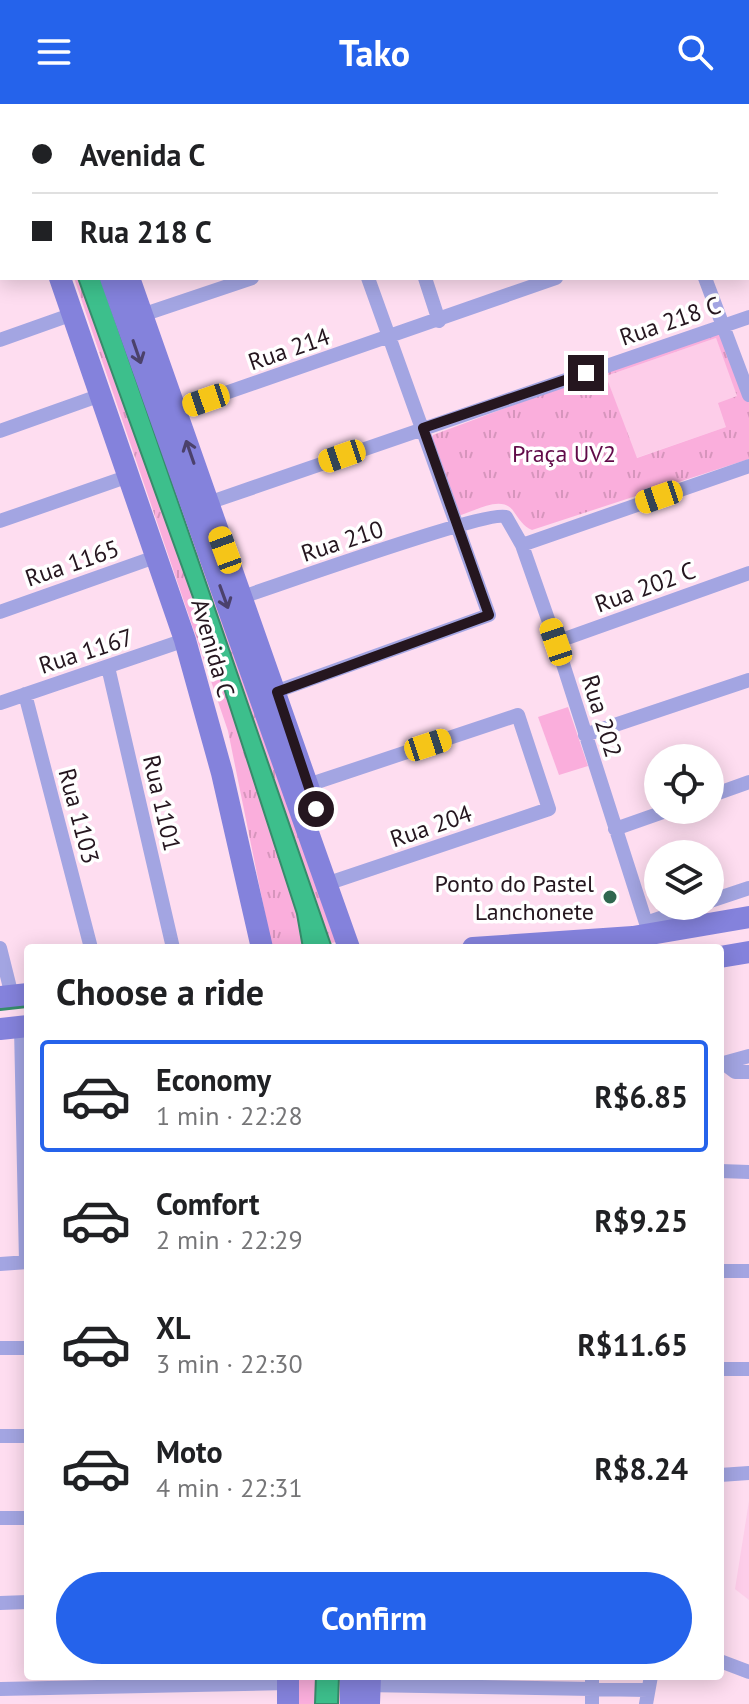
<!DOCTYPE html>
<meta charset="utf-8">
<style>
body{margin:0;font-family:"PT Sans",sans-serif;background:#f6f6f6;color:#202124;height:100vh;display:flex;flex-direction:column;font-size:30px;white-space:nowrap}
*{box-sizing:border-box;margin:0}
p{font-size:26px;color:#757577}
.icon{flex:none;width:44px;height:44px;fill:none;stroke:currentColor;stroke-width:2;stroke-linecap:round;stroke-linejoin:round}
.map{position:relative;flex:1;overflow:hidden}
.panel{position:absolute;left:24px;top:840px;width:700px;height:736px;display:flex;flex-direction:column;background:#fff;border-radius:8px;box-shadow:0 4px 20px #0003}
.panel>*{flex:none}
.guide{position:absolute;left:0px;top:0px;width:750px;height:176px;box-shadow:0 4px 20px #0003;display:grid;align-content:center;height:176px;padding:0 32px;background:#fff}
.fabs{position:absolute;left:644px;top:640px;display:grid;gap:16px}
.fabs a{display:grid;place-items:center;width:80px;height:80px;border-radius:50%;background:#fff;box-shadow:0 4px 20px #0003;font-size:40px}
.end{position:absolute;width:36px;height:36px;margin:-18px;border:10px solid #25161f;background:#fff;box-shadow:0 0 0 4px #fff}
.from{border-radius:50%}
.car{position:absolute;width:24px;height:48px;margin:-24px -12px;border-radius:10px;box-shadow:0 0 6px 2px #0007;background:linear-gradient(#f5c518 24%,#345 0 40%,#f5c518 0 76%,#345 0 86%,#f5c518 0)}
.guide b{display:flex;align-items:center;gap:28px;height:76px;font-size:30px}
.guide b+b{border-top:2px solid #e0e0e0}
.guide i{width:20px;height:20px;background:#202124}
ul{padding:0;list-style:none}
li{display:flex;align-items:center;gap:24px;height:112px;margin:0 16px 12px;padding:0 16px;border:4px solid transparent;border-radius:8px}
li div{flex:1}
li b{display:block;font-size:30px}
li em{font-style:normal;font-weight:700}
li.current{border-color:#2563eb}
li>.icon{width:72px;height:72px;stroke-width:1.5}
h2{padding:0 32px;font-size:36px;line-height:96px}
.action{display:flex;gap:16px;margin-top:auto;padding:16px 32px}
.action a{flex:1;height:92px;border-radius:48px;background:#2563eb;color:#fff;font-size:32px;font-weight:700;line-height:92px;text-align:center}
header{display:flex;justify-content:space-between;align-items:center;height:104px;padding:0 32px;background:#2563eb;color:#fff;font-size:36px;font-weight:700}
.map>svg:first-child{display:block}
.built{fill:#fdcde9}
.grass{fill:url(#grass-tufts);fill-rule:evenodd}
.pitch{fill:#faaedc}
.water{fill:#3dbf8c;stroke:#368c6b;stroke-width:2}
.lines{fill:none;stroke-linecap:round;stroke-linejoin:round}
.stream{stroke:#368c6b;stroke-width:4}
.street{stroke:#a3a5e2;stroke-width:14}
.secondary{stroke:#8482dc;stroke-width:22}
.oneway{stroke:#4b416b}
.route{stroke:#25161f;stroke-width:10}
.poi-dot{fill:#30674f;stroke:#fff;stroke-width:3}
.labels{text-anchor:middle;dominant-baseline:central;stroke-width:7;stroke-linejoin:round;paint-order:stroke}
.street-label{font-size:24px;fill:#25161f;stroke:#fff}
.park-label{font-size:24px;fill:#610b49;stroke:#fff}
.poi-label{font-size:24px;fill:#25161f;stroke:#fff;text-anchor:end}
</style>
<header><svg class="icon" aria-label="menu" viewBox="0 0 24 24"><path d="M4 6h16M4 12h16M4 18h16"/></svg>Tako<svg class="icon" aria-label="search" viewBox="0 0 24 24"><circle cx="10" cy="10" r="6"/><path d="M15 15l6 6"/></svg></header>
<div class="map">
<svg width="749" height="1600" viewBox="0 0 749 1600">
<defs>
<pattern id="grass-tufts" width="24" height="20" patternUnits="userSpaceOnUse" patternTransform="scale(2)"><rect width="24" height="20" fill="#faaedc"/><path d="M3 7l-1-3M5 7V3M7 7l1-3M15 17l-1-3M17 17v-4M19 17l1-3" fill="none" stroke="#d695bc"/></pattern>
</defs>
<rect width="100%" height="100%" fill="#feddf0"/>
<path class="built" d="M716,234L738,292L726,323L636,354L606,272Z
M749,1397V1496L735,1485Z"/>
<path class="grass" d="M74,174H115L336,838L306,844H272L228,627Z
M718,225L749,296V355L532,426C523,422 520,416 514,408C503,390 477,406 461,411L456,409L432,335L433,331ZM716,234L737,292L718,299L726,323L637,354L606,272Z
M296,1572H348L347,1600H296Z"/>
<path class="pitch" d="M568,603L588,662L559,671L538,613Z"/>
<path class="water" d="M78,174H101L332,844H303L297,810L208,535Z
M316,1572H339L338,1600H315Z"/>
<g class="lines">
<path class="stream" d="M0,905L27,902"/>
<path class="street" d="M309,0L310,2
M645,0V2
M101,2L106,0
M748,3L749,2
M0,57H2
M748,106H749
M0,148L2,147
M425,174L439,217
M705,174L749,291
M142,211L252,174
M0,236L73,210
M171,308L556,174
M0,327L101,291
M208,399L749,213
M0,417L129,372
M522,441L749,362
M242,493C276,482 491,405 506,413L522,441L556,538L646,819L647,831
M0,508L158,452
M556,538L749,469
M108,563L173,844
M25,590L91,844
M269,590L489,511L368,174
M0,599L185,536
M585,631L749,576
M303,677L308,681L518,611L549,705L326,780
M710,692L749,678
M615,725L669,706
M710,797L749,784
M646,819L696,802
M0,844L12,892
M21,924L26,1158
M723,959L735,968H749
M720,960L749,952
M720,1067L749,1068
M0,1160L28,1158
M720,1167H749
M0,1244H28
M720,1265H749
M0,1332H28
M720,1371L749,1369
M0,1414H28
M0,1499L28,1498
M720,1557L749,1568
M364,1581L648,1586
M0,1585L287,1579
M592,1600V1572
M646,1600L651,1572"/>
<path class="secondary" d="M52,0L53,2
M70,0L71,2
M401,2L406,0
M446,2L452,0
M0,12L2,17
M60,174L185,536L222,669L262,844
M111,174L349,844
M129,174L315,703
M473,844L633,833L749,813
M720,853L749,848
M0,893L28,890
M0,925L28,922
M288,1572V1600
M351,1600V1572
M369,1600L370,1572"/>
</g>
<defs><path id="oneway-shaft" d="M-6 0H5M1.5-3L5.5 0L1.5 3" fill="none" stroke-width="1.6" stroke-linecap="round" stroke-linejoin="round" transform="scale(2)"/></defs>
<g class="oneway">
<use href="#oneway-shaft" transform="translate(137 248) rotate(71)"/>
<use href="#oneway-shaft" transform="translate(190 348) rotate(-109)"/>
<use href="#oneway-shaft" transform="translate(224 493) rotate(70)"/>
</g>
<g class="lines">
<path class="route" d="M316,705L277,588L489,511L423,324L586,269"/>
</g>
<circle class="poi-dot" cx="610" cy="793" r="8"/>
<g class="labels">
<g class="street-label">
<text transform="translate(670 217) rotate(-19)">Rua 218 C</text>
<text transform="translate(289 245) rotate(-19)">Rua 214</text>
<text transform="translate(342 437) rotate(-18)">Rua 210</text>
<text transform="translate(72 459) rotate(-19)">Rua 1165</text>
<text transform="translate(645 483) rotate(-20)">Rua 202 C</text>
<text transform="translate(213 544) rotate(74)">Avenida C</text>
<text transform="translate(86 547) rotate(-18)">Rua 1167</text>
<text transform="translate(602 612) rotate(73)">Rua 202</text>
<text transform="translate(162 699) rotate(77)">Rua 1101</text>
<text transform="translate(79 712) rotate(75)">Rua 1103</text>
<text transform="translate(431 722) rotate(-19)">Rua 204</text>
</g>
<g class="park-label">
<text x="564" y="349">Praça UV2</text>
</g>
<g class="poi-label">
<text x="594" y="779">Ponto do Pastel<tspan x="594" dy="28">Lanchonete</tspan></text>
</g>
</g>
</svg>
<div class="fabs">
<a><svg class="icon" aria-label="locate" viewBox="0 0 24 24"><circle cx="12" cy="12" r="6"/><path d="M12 2v4M12 18v4M2 12h4M18 12h4"/></svg></a>
<a><svg class="icon" aria-label="layers" viewBox="0 0 24 24"><path d="M12 4l9 5-9 5-9-5zM3 14l9 5 9-5"/></svg></a>
</div>
<i class="end from" style="left:316px;top:705px"></i>
<i class="end" style="left:586px;top:269px"></i>
<i class="car" style="left:206px;top:296px;rotate:251deg"></i>
<i class="car" style="left:342px;top:352px;rotate:251deg"></i>
<i class="car" style="left:659px;top:393px;rotate:251deg"></i>
<i class="car" style="left:225px;top:446px;rotate:340deg"></i>
<i class="car" style="left:556px;top:538px;rotate:341deg"></i>
<i class="car" style="left:428px;top:641px;rotate:72deg"></i>
<div class="guide">
<b><i class="from"></i>Avenida C</b>
<b><i></i>Rua 218 C</b>
</div>
<section class="panel">
<h2>Choose a ride</h2>
<ul>
<li class="current"><svg class="icon" aria-label="car" viewBox="0 0 24 24"><path d="M5 17H2v-5l4-1 3-4h7l3 4 3 1v5h-3M9 17h6M6 11h13"/><circle cx="7" cy="17" r="2"/><circle cx="17" cy="17" r="2"/></svg><div><b>Economy</b><p>1 min · 22:28</p></div><em>R$6.85</em></li>
<li><svg class="icon" aria-label="car" viewBox="0 0 24 24"><path d="M5 17H2v-5l4-1 3-4h7l3 4 3 1v5h-3M9 17h6M6 11h13"/><circle cx="7" cy="17" r="2"/><circle cx="17" cy="17" r="2"/></svg><div><b>Comfort</b><p>2 min · 22:29</p></div><em>R$9.25</em></li>
<li><svg class="icon" aria-label="car" viewBox="0 0 24 24"><path d="M5 17H2v-5l4-1 3-4h7l3 4 3 1v5h-3M9 17h6M6 11h13"/><circle cx="7" cy="17" r="2"/><circle cx="17" cy="17" r="2"/></svg><div><b>XL</b><p>3 min · 22:30</p></div><em>R$11.65</em></li>
<li><svg class="icon" aria-label="car" viewBox="0 0 24 24"><path d="M5 17H2v-5l4-1 3-4h7l3 4 3 1v5h-3M9 17h6M6 11h13"/><circle cx="7" cy="17" r="2"/><circle cx="17" cy="17" r="2"/></svg><div><b>Moto</b><p>4 min · 22:31</p></div><em>R$8.24</em></li>
</ul>
<div class="action"><a>Confirm</a></div>
</section>
</div>
